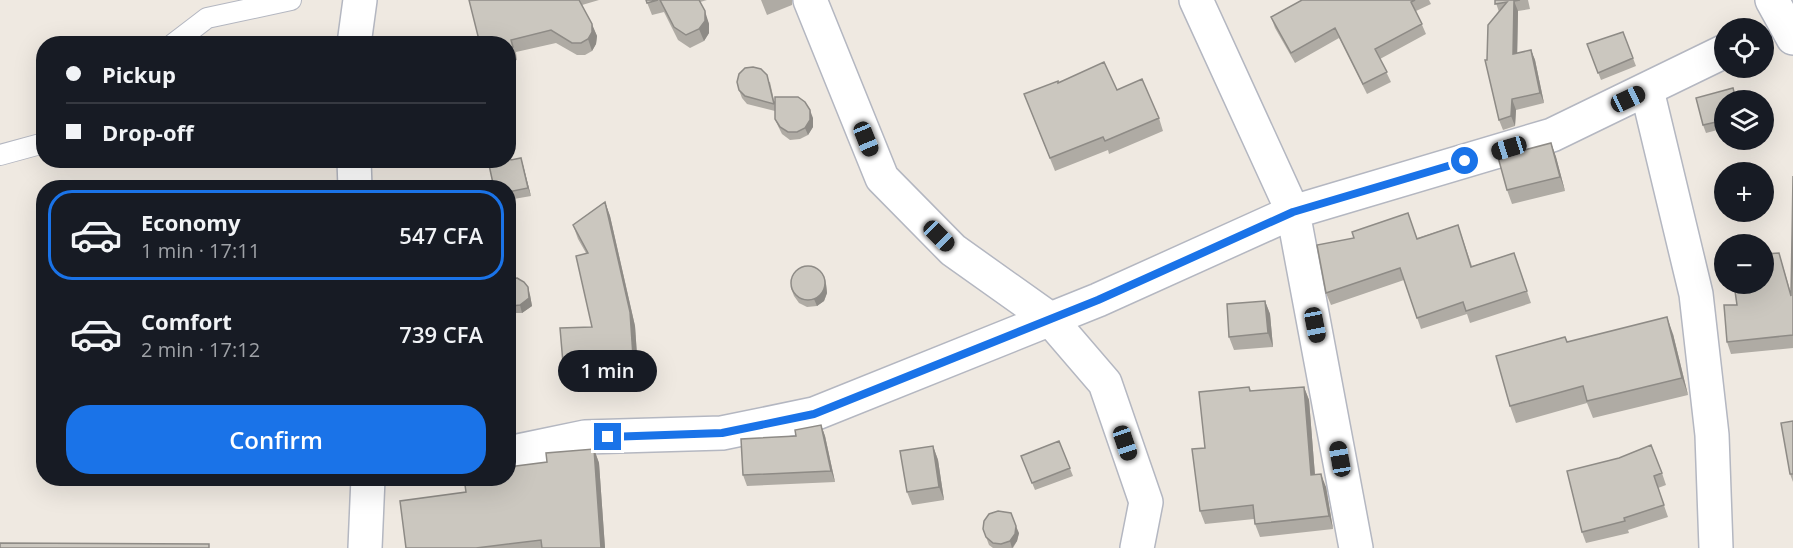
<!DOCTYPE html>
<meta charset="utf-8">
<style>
body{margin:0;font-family:"Open Sans",sans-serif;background:#20242c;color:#f1f3f6;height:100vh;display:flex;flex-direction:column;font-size:22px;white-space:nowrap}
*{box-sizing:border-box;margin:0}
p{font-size:20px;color:#9ea1a6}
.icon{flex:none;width:33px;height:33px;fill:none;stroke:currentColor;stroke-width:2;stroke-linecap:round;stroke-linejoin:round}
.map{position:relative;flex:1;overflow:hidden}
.panel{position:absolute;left:36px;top:180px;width:480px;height:306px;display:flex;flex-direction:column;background:#171b24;border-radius:24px;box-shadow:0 6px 24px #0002}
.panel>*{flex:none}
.guide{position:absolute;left:36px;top:36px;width:480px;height:132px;border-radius:24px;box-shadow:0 6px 24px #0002;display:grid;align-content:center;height:132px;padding:0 30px;background:#171b24}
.fabs{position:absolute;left:1714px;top:18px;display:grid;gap:12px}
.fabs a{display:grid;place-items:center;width:60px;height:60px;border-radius:50%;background:#171b24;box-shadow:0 6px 24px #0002;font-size:30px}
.end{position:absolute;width:27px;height:27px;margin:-14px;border:8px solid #1a73e8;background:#fff;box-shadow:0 0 0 3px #fff}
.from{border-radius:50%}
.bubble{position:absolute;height:42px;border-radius:21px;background:#171b24;box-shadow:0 6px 24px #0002;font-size:20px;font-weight:600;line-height:42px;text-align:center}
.car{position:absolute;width:18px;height:36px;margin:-18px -9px;border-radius:8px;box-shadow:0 0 4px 2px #0007;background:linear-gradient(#222 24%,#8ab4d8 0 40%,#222 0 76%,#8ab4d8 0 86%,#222 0)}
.guide b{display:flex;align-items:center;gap:21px;height:57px;font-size:22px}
.guide b+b{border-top:2px solid #363941}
.guide i{width:15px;height:15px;background:#f1f3f6}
ul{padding:10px 0 0;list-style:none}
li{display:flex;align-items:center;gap:18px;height:90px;margin:0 12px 9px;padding:0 18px;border:3px solid transparent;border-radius:24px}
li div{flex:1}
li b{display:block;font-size:22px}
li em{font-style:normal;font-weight:600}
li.current{border-color:#1a73e8}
li>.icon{width:54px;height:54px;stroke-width:1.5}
.cta{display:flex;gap:12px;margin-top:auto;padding:12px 30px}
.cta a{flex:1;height:69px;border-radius:24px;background:#1a73e8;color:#fff;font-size:24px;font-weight:600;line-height:69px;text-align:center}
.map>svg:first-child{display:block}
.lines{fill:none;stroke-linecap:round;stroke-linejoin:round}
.lane-casing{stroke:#b4b7c1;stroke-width:22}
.street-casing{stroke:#b4b7c1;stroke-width:36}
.lane{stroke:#fff;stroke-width:20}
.street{stroke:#fff;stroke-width:33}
.wall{fill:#afaba4}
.shaded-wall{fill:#8e8b86}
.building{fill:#cbc7bf;stroke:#8e8b86;stroke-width:1.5}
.route{stroke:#1a73e8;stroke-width:8}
</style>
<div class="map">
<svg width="1793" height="548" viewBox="0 0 1793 548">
<rect width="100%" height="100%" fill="#efe9e1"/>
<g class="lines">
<defs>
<path id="lane" d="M173,44L207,18L291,0
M0,155L44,143"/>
<path id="street" d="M810,0L882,178L953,250L1050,319L1105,383L1146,502L1137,548
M1196,0L1293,212L1356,548
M1772,0L1793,38
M354,44L360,0
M1647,90L1696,294L1712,435L1716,548
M354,160L355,188
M508,453L585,437L722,433L814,414L1098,300L1293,212L1552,135L1725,51
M365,548L368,478"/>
</defs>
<use href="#lane" class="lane-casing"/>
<use href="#street" class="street-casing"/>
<use href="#lane" class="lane"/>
<use href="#street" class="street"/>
</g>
<path class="wall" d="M469,0H599L582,5L597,36L596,44L592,51L585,55H577L556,43L516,52L517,60L508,62V44Z
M646,0H707L700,2L709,24V33L704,41L690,48L678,40L664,12L652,15Z
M761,0H792V5L767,15Z
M1302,0H1429L1431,4L1416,11L1426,34L1380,59L1391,82L1367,94L1339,38L1295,63L1275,28L1271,17Z
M1495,0H1528L1530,9L1518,11L1517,53L1531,50L1535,60L1544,103L1516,110L1515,126L1503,130L1499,120L1487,60L1499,12Z
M1623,32L1636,66L1601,80L1587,44Z
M770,82L775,105L813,118V127L808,135L800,139L790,140L782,134L778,126L775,119V111L747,104L742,98L739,90Z
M1058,83L1117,90L1159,118L1163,131L1109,154L1108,150L1055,171L1024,94Z
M1733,88L1737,100H1725V128L1706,133L1703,125Z
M1551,143L1556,157L1565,191L1512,204L1507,190Z
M491,160H511L523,165L531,196L508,200V188L495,163Z
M1793,176V348L1731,354L1727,342L1737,305L1779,253L1791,293Z
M605,202L610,216L635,326L639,385L569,389L564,375L592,327L586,253L578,239L573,225Z
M1458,225L1472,266L1514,253L1531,303L1470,323L1467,314L1421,329L1404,280L1331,305L1326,293L1354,238H1417Z
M508,280L530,295L532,306L522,313H515L508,310Z
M826,284L827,293L824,301L817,306L807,307L799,303L794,296L791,288Z
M1265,301L1270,314L1273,347L1234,350L1229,337Z
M1673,334L1688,395L1593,418L1587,403L1516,423L1510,406L1567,342Z
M1249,387L1251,391L1304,387L1309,400L1315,475L1326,487L1333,529L1260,537L1255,524L1254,519L1205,524L1200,511L1205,448Z
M1793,421V482L1790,474Z
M821,425L825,436L835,482L747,486L743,475L796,436Z
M1059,441L1073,476L1035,490L1021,456Z
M933,446L938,460L944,500L912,505L907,492Z
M594,449L599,463L605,548H406L466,492L547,462Z
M1567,471L1662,473L1666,485L1658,488L1668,517L1628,530L1629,533L1586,543L1582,532Z
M983,529L1019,533L1017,541L1013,548H993L989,545Z"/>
<path class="shaded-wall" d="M1514,1L1518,11L1517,64L1513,54Z
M705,11L709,24V33L704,41L699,29Z
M592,24L597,36L596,44L592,51L588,39Z
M1531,50L1535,60L1544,103L1540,93Z
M1512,99L1516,110L1515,126L1511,116Z
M810,110L813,118V127L808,135L805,128Z
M1551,143L1556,157L1565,191L1560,177Z
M521,158L523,165L531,196L528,188Z
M605,202L610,216L635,326L639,385L634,371Z
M824,276L826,284L827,293L824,301L817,306L814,299Z
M528,287L530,295L532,306L522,313L520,305Z
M1265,301L1270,314L1273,347L1268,333Z
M1667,317L1673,334L1688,395L1682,378Z
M1304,387L1309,400L1316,488L1311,475Z
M821,425L825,436L835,482L831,471Z
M933,446L938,460L944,500L939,487Z
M594,449L599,463L605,548H601Z
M1321,474L1326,487L1333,529L1329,516Z
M1016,526L1019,533L1017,541L1012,548L1010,541Z"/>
<path class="building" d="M469,0H579L592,24V32L588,39L581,43H572L551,30L511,40L513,47L508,48V44H480Z
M646,0H658L647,3Z
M660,0H699L705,11V21L699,29L686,35L674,27Z
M1302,0H1415L1411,2L1422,24L1375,49L1387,72L1363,84L1335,28L1291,53L1271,17Z
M1495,0H1520L1514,1L1513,54L1531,50L1540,93L1512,99L1511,116L1499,120L1485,60H1487L1488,25L1507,2L1495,4Z
M1623,32L1633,58L1598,73L1587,44Z
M1104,62L1117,90L1142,79L1159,118L1105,141L1103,137L1050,158L1024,94L1058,81V83Z
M753,67L761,69L767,75L774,104L745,96L739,90L737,82L739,74L745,68Z
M1733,88L1736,100H1725V120L1703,125L1696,98Z
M775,97H798L805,102L810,110V120L805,128L797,132H788L780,127L775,119Z
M1551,143L1560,177L1507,190L1498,157Z
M508,153L511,160L521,158L528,188L508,192V188H494L489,165L502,162L500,160H508Z
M1793,176V335L1727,342L1724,305H1737L1734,284H1764V254L1779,253L1791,296Z
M605,202L630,312L634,371L564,375L560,328L592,327L576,256L588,253L573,225Z
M1408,213L1417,239L1458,225L1471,267L1514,253L1527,291L1466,311L1463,302L1417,318L1400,268L1326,293L1317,245L1354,238L1352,232Z
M791 283a17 17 0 1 1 34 0a17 17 0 1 1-34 0Z
M517,278L524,282L528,287L529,298L520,305L512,306L508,304V280L510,279Z
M1265,301L1268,333L1229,337L1227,304Z
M1667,317L1682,378L1587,401L1583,386L1510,406L1496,356L1565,337L1567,342Z
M1249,387L1250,391L1304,387L1311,475L1321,474L1329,516L1255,524L1253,505L1200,511L1192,449L1205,448L1199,392Z
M1793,421V474H1790L1781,423Z
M821,425L831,471L743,475L741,439L796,436L795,430Z
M1059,441L1070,468L1032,483L1021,456Z
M1651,445L1662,473L1654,476L1664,505L1624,518L1625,521L1582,532L1567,471L1619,458Z
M933,446L939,487L907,492L900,451Z
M594,449L601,548H542L541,540L476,548H406L400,501L466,492L464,478H508V467L547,462L546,453Z
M998,511L1011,513L1016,526L1015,534L1010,541L1001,544L993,543L986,537L983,529L984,521L989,514Z
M0,543L209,544V548H0Z"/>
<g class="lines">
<path class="route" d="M608,437L722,433L814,414L1098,300L1293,212L1465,161"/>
</g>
</svg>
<div class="fabs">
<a><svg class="icon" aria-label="locate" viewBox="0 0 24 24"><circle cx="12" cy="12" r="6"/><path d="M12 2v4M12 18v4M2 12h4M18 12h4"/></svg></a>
<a><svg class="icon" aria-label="layers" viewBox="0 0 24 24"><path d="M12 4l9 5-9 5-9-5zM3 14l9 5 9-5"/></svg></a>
<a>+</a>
<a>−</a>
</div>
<i class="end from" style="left:1465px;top:161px"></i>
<i class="end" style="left:608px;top:437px"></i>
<div class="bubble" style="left:558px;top:350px;width:99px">1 min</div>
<i class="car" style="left:1628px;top:99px;rotate:65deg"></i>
<i class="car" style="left:866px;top:139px;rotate:158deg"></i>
<i class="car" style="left:1509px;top:148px;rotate:253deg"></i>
<i class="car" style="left:939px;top:236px;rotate:135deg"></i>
<i class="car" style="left:1315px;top:325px;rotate:169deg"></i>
<i class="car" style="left:1125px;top:443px;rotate:161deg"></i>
<i class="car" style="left:1340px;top:459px;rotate:350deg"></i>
<div class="guide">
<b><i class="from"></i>Pickup</b>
<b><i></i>Drop-off</b>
</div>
<section class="panel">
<ul>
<li class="current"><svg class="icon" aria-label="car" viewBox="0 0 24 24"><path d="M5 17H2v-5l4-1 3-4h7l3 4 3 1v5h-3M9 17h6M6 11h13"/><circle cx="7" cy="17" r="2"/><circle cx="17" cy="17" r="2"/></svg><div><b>Economy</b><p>1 min · 17:11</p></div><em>547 CFA</em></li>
<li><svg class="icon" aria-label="car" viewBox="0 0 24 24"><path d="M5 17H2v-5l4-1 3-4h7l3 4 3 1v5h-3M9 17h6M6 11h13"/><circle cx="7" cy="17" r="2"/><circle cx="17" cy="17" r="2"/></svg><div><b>Comfort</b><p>2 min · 17:12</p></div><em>739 CFA</em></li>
</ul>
<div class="cta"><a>Confirm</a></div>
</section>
</div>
